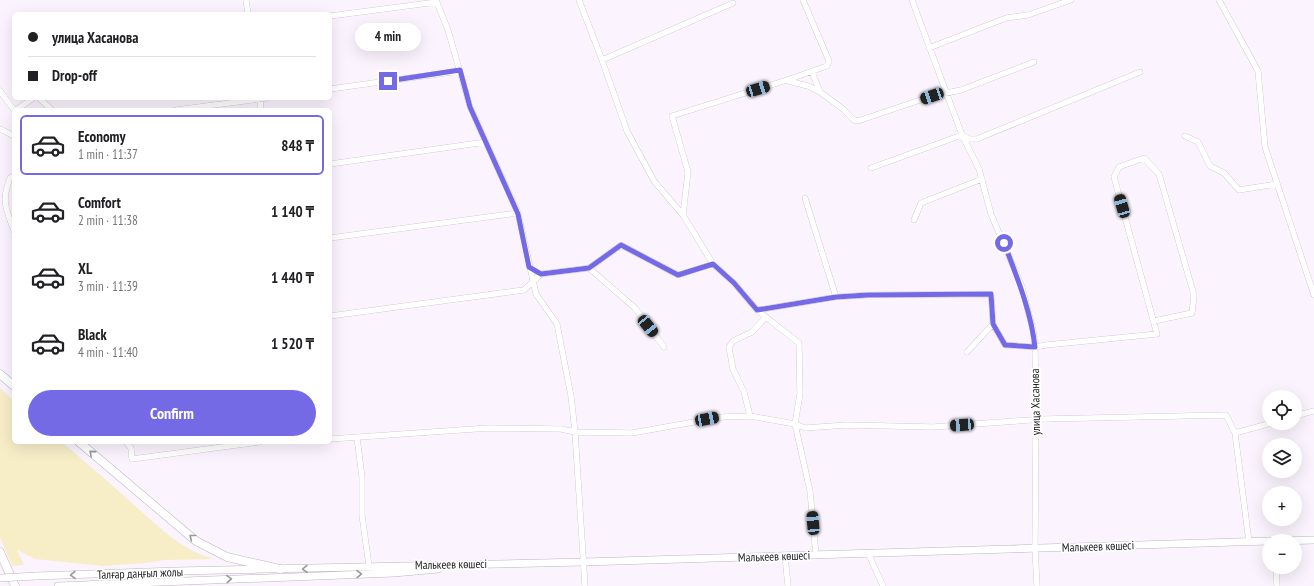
<!DOCTYPE html>
<meta charset="utf-8">
<style>
body{margin:0;font-family:"PT Sans Narrow",sans-serif;background:#f2f2f2;color:#202124;height:100vh;display:flex;flex-direction:column;font-size:15px;white-space:nowrap}
*{box-sizing:border-box;margin:0}
p{font-size:13px;color:#757577}
.icon{flex:none;width:22px;height:22px;fill:none;stroke:currentColor;stroke-width:2;stroke-linecap:round;stroke-linejoin:round}
.map{position:relative;flex:1;overflow:hidden}
.details{position:absolute;left:12px;top:108px;width:320px;height:336px;display:flex;flex-direction:column;background:#fff;border-radius:6px;box-shadow:0 4px 16px #0002}
.details>*{flex:none}
.banner{position:absolute;left:12px;top:12px;width:320px;height:88px;border-radius:6px;box-shadow:0 4px 16px #0002;display:grid;align-content:center;height:88px;padding:0 16px;background:#fff}
.fabs{position:absolute;left:1262px;top:390px;display:grid;gap:8px}
.fabs a{display:grid;place-items:center;width:40px;height:40px;border-radius:50%;background:#fff;box-shadow:0 4px 16px #0002;font-size:20px}
.end{position:absolute;width:18px;height:18px;margin:-9px;border:5px solid #756ae5;background:#fff;box-shadow:0 0 0 2px #fff}
.from{border-radius:50%}
.bubble{position:absolute;height:28px;border-radius:14px;background:#fff;box-shadow:0 4px 16px #0002;font-size:13px;font-weight:700;line-height:28px;text-align:center}
.car{position:absolute;width:12px;height:24px;margin:-12px -6px;border-radius:5px;box-shadow:0 0 3px 1px #0007;background:linear-gradient(#222 24%,#8ab4d8 0 40%,#222 0 76%,#8ab4d8 0 86%,#222 0)}
.banner b{display:flex;align-items:center;gap:14px;height:38px;font-size:15px}
.banner b+b{border-top:1px solid #e0e0e0}
.banner i{width:10px;height:10px;background:#202124}
ul{padding:7px 0 0;list-style:none}
li{display:flex;align-items:center;gap:12px;height:60px;margin:0 8px 6px;padding:0 8px;border:2px solid transparent;border-radius:6px}
li div{flex:1}
li b{display:block;font-size:15px}
li em{font-style:normal;font-weight:700}
li.current{border-color:#756ae5}
li>.icon{width:36px;height:36px;stroke-width:1.5}
.button{display:flex;gap:8px;margin-top:auto;padding:8px 16px}
.button a{flex:1;height:46px;border-radius:24px;background:#756ae5;color:#fff;font-size:16px;font-weight:700;line-height:46px;text-align:center}
.map>svg:first-child{display:block}
.sand{fill:#f7eec8}
.lines{fill:none;stroke-linecap:round;stroke-linejoin:round}
.minor-casing{stroke:#bdb5c0;stroke-width:6}
.major-casing{stroke:#bdb5c0;stroke-width:8}
.highway-casing{stroke:#bdb5c0;stroke-width:9}
.minor{stroke:#fff;stroke-width:5.5}
.major{stroke:#fff;stroke-width:7}
.highway{stroke:#fff;stroke-width:8}
.major-bridge-casing{stroke:#bdb5c0;stroke-width:8;stroke-linecap:butt}
.major-bridge{stroke:#fff;stroke-width:7}
.oneway{stroke:#99989a}
.route{stroke:#756ae5;stroke-width:5}
.labels{text-anchor:middle;dominant-baseline:central;stroke-width:3.5;stroke-linejoin:round;paint-order:stroke}
.street-label{font-size:12px;fill:#1d1a1e;stroke:#fff}
</style>
<div class="map">
<svg width="1314" height="586" viewBox="0 0 1314 586">
<rect width="100%" height="100%" fill="#fbf4fe"/>
<path class="sand" d="M0,388L14,401V442H62C85,462 109,482 132,503C157,525 181,551 215,559L165,560L145,563L103,566L35,559L17,550L24,565L12,566L0,537Z"/>
<g class="lines">
<defs>
<path id="minor" d="M246,0L248,14
M436,0L448,30L470,107L518,213L536,294L557,324L571,396L575,432L585,586
M579,0L602,60L627,131L654,181L683,215L713,264L734,283L757,310L799,343L800,394L795,424L810,491L816,555
M912,0L962,135L979,169L991,214L1022,287L1033,330L1035,347L1036,419L1035,548L1037,586
M1219,0L1258,71L1265,147L1314,295
M330,16L437,2
M929,48L1006,18L1028,15L1071,0
M602,60L733,3
M812,72L820,92L843,109L854,120L858,121L932,96L961,90L1034,62
M788,81L808,86L820,92
M330,89L460,71
M0,91L14,110
M39,98L52,110
M260,98L261,110
M16,110L33,98
M176,110L267,98
M0,129L14,136
M1185,136L1198,142L1210,166L1224,173L1239,190L1277,184
M330,164L486,142
M871,168L962,135L969,139H977L1140,72
M14,176L10,178C1,201 6,209 14,231
M805,198L836,297
M683,215L688,172L672,116L787,80L827,66L829,61L803,0
M914,220L921,203L982,179
M330,238L518,213
M589,268L635,308L664,347
M757,310L836,297L868,295L991,294L993,324L1005,345L1035,347L1046,345L1157,334L1114,177L1119,167L1144,158L1159,174L1194,295L1192,313L1154,321
M330,316L524,290L541,274L589,268L621,245L678,275L713,264
M967,352L993,324
M750,416L744,392L733,369L729,347L733,341L752,332L766,317
M1295,416L1314,411
M1235,433L1272,423
M357,438L362,477V515L369,566
M330,439L489,428L561,429L575,432L632,433L722,417L750,416L795,424L805,428L847,425L933,427L1044,419L1226,415L1235,433L1249,542
M126,442L131,448L132,459L260,442
M868,553L883,586
M785,556L788,586
M1276,567L1277,586"/>
<path id="major" d="M1281,541L1314,540
M36,576L176,571L584,562L1269,541
M58,586L394,573L438,569"/>
<path id="highway" d="M0,374L14,386
M79,442L196,541L227,557L280,569
M0,552L15,586
M92,585L96,586"/>
</defs>
<use href="#minor" class="minor-casing"/>
<use href="#major" class="major-casing"/>
<use href="#highway" class="highway-casing"/>
<use href="#minor" class="minor"/>
<use href="#major" class="major"/>
<use href="#highway" class="highway"/>
<defs>
<path id="major-bridge" d="M0,578L36,576"/>
</defs>
<use href="#major-bridge" class="major-bridge-casing"/>
<use href="#major-bridge" class="major-bridge"/>
</g>
<defs><path id="oneway-chevron" d="M-2-3.5L2.5 0L-2 3.5" fill="none" stroke-width="1.6" stroke-linecap="round" stroke-linejoin="round"/></defs>
<g class="oneway">
<use href="#oneway-chevron" transform="translate(92 453) rotate(-139)"/>
<use href="#oneway-chevron" transform="translate(192 537) rotate(-142)"/>
<use href="#oneway-chevron" transform="translate(305 569) rotate(178)"/>
<use href="#oneway-chevron" transform="translate(359 574) rotate(-2)"/>
<use href="#oneway-chevron" transform="translate(73 575) rotate(178)"/>
<use href="#oneway-chevron" transform="translate(229 579) rotate(-2)"/>
</g>
<g class="lines">
<path class="route" d="M388,81L460,70L470,107L518,214L529,267L541,274L589,268L621,245L678,275L713,264L734,283L757,310L836,297L868,295L991,294L993,324L1005,345L1035,347C1031,311 1017,277 1004,243"/>
</g>
<g class="labels">
<g class="street-label">
<text transform="translate(1035 402) rotate(-91)">улица Хасанова</text>
<text transform="translate(1098 546) rotate(-2)">Малькеев көшесі</text>
<text transform="translate(774 556) rotate(-2)">Малькеев көшесі</text>
<text transform="translate(451 564) rotate(-1)">Малькеев көшесі</text>
<text transform="translate(140 573) rotate(-2)">Талғар даңғыл жолы</text>
</g>
</g>
</svg>
<div class="fabs">
<a><svg class="icon" aria-label="locate" viewBox="0 0 24 24"><circle cx="12" cy="12" r="6"/><path d="M12 2v4M12 18v4M2 12h4M18 12h4"/></svg></a>
<a><svg class="icon" aria-label="layers" viewBox="0 0 24 24"><path d="M12 4l9 5-9 5-9-5zM3 14l9 5 9-5"/></svg></a>
<a>+</a>
<a>−</a>
</div>
<i class="end from" style="left:1004px;top:243px"></i>
<i class="end" style="left:388px;top:81px"></i>
<div class="bubble" style="left:355px;top:23px;width:66px">4 min</div>
<i class="car" style="left:758px;top:89px;rotate:73deg"></i>
<i class="car" style="left:932px;top:96px;rotate:251deg"></i>
<i class="car" style="left:1122px;top:206px;rotate:344deg"></i>
<i class="car" style="left:648px;top:326px;rotate:141deg"></i>
<i class="car" style="left:707px;top:419px;rotate:79deg"></i>
<i class="car" style="left:962px;top:425px;rotate:266deg"></i>
<i class="car" style="left:813px;top:523px;rotate:355deg"></i>
<div class="banner">
<b><i class="from"></i>улица Хасанова</b>
<b><i></i>Drop-off</b>
</div>
<section class="details">
<ul>
<li class="current"><svg class="icon" aria-label="car" viewBox="0 0 24 24"><path d="M5 17H2v-5l4-1 3-4h7l3 4 3 1v5h-3M9 17h6M6 11h13"/><circle cx="7" cy="17" r="2"/><circle cx="17" cy="17" r="2"/></svg><div><b>Economy</b><p>1 min · 11:37</p></div><em>848 ₸</em></li>
<li><svg class="icon" aria-label="car" viewBox="0 0 24 24"><path d="M5 17H2v-5l4-1 3-4h7l3 4 3 1v5h-3M9 17h6M6 11h13"/><circle cx="7" cy="17" r="2"/><circle cx="17" cy="17" r="2"/></svg><div><b>Comfort</b><p>2 min · 11:38</p></div><em>1 140 ₸</em></li>
<li><svg class="icon" aria-label="car" viewBox="0 0 24 24"><path d="M5 17H2v-5l4-1 3-4h7l3 4 3 1v5h-3M9 17h6M6 11h13"/><circle cx="7" cy="17" r="2"/><circle cx="17" cy="17" r="2"/></svg><div><b>XL</b><p>3 min · 11:39</p></div><em>1 440 ₸</em></li>
<li><svg class="icon" aria-label="car" viewBox="0 0 24 24"><path d="M5 17H2v-5l4-1 3-4h7l3 4 3 1v5h-3M9 17h6M6 11h13"/><circle cx="7" cy="17" r="2"/><circle cx="17" cy="17" r="2"/></svg><div><b>Black</b><p>4 min · 11:40</p></div><em>1 520 ₸</em></li>
</ul>
<div class="button"><a>Confirm</a></div>
</section>
</div>
